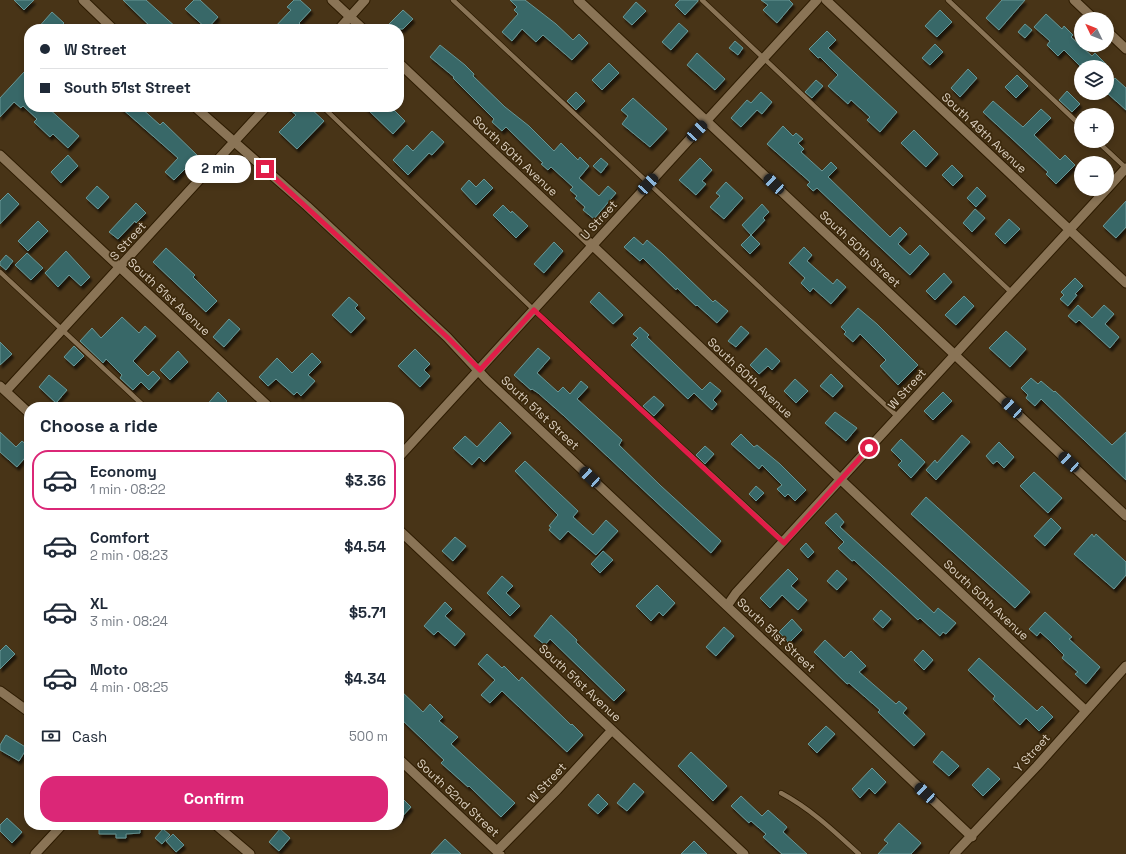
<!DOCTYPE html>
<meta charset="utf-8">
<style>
body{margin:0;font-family:"Space Grotesk",sans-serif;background:#f6f6f7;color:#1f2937;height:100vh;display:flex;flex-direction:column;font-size:15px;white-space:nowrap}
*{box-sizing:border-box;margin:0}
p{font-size:13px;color:#747a83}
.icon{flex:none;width:22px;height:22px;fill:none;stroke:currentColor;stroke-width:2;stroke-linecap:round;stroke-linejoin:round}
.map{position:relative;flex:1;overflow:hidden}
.drawer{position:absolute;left:24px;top:402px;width:380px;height:428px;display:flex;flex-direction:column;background:#fff;border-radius:16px;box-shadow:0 2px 6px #0003}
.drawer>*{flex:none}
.hud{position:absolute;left:24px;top:24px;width:380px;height:88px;border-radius:16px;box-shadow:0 2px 6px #0003;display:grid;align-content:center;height:88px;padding:0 16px;background:#fff}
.needle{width:26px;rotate:313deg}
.tools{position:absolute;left:1074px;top:12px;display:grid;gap:8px}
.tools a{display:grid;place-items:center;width:40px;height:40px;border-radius:50%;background:#fff;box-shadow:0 2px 6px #0003;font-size:20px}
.end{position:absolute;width:18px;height:18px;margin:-9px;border:5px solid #e11d48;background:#fff;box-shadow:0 0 0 2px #fff}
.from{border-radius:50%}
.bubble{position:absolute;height:28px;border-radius:14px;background:#fff;box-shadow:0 2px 6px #0003;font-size:13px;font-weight:700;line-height:28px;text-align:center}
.car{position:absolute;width:12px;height:24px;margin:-12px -6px;border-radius:5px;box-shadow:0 0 3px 1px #0007;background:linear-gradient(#222 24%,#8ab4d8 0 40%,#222 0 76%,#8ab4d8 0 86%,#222 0)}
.hud b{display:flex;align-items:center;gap:14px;height:38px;font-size:15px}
.hud b+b{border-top:1px solid #e0e1e3}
.hud i{width:10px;height:10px;background:#1f2937}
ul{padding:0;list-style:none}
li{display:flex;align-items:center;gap:12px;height:60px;margin:0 8px 6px;padding:0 8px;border:2px solid transparent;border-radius:16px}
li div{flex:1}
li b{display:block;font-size:15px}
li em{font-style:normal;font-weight:700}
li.on{border-color:#db2777}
li>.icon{width:36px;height:36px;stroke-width:1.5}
h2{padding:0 16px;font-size:18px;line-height:48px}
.pay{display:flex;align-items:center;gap:10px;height:44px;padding:0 16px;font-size:15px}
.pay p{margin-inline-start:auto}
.cta{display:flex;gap:8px;margin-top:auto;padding:8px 16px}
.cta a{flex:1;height:46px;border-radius:16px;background:#db2777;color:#fff;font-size:16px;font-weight:700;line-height:46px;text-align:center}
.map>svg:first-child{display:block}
.building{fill:#396767;stroke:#689796;filter:url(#shadow)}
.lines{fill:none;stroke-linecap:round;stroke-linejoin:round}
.service-casing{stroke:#2d1b00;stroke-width:6}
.minor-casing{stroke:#2d1b00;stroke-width:11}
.service{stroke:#8a7456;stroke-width:4.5}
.minor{stroke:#8a7456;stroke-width:9}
.route{stroke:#e11d48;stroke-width:5}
.labels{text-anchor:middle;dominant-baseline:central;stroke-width:3.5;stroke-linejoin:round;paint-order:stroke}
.street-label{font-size:12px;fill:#ddd1c1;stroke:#3d2a0d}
</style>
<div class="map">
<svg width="1126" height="854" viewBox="0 0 1126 854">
<defs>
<filter id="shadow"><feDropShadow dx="2" dy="3.5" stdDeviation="1" flood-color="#0009"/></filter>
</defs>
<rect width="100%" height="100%" fill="#483417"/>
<path class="building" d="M14,0H34L24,10Z
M123,0H146L178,29H153Z
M194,0H200L218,17L207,29L185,9Z
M294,0H300L311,10L299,23L305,29H273L291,10L287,7Z
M510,0H525L556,24L573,40L579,34L588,43L572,60L543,35L536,42L522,29L512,41L502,32L518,14L514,10L517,7Z
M680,0H698V1L685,15L675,5Z
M761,0H789L793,4L777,23L763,10L768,5Z
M1002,0H1025L999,30L986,18Z
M636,2L646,11L632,25L623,17Z
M403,10L413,19L403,29H384Z
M940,10L952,22L937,37L925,26Z
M52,12L64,23L58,29H37Z
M1046,14L1062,29L1064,26L1073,35L1071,37L1092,56L1095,53L1109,67H1081L1064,50L1058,56L1047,45L1050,41L1034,27Z
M679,23L688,31L671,50L662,42Z
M1025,24L1032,30L1025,38L1018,32Z
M827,31L836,40L828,48L897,112L880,132L867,120L870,117L851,100L848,104L828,86L838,75L820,57L818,58L809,49Z
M735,41L743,48L738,55L729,48Z
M935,44L943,52L930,65L922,58Z
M440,45L465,65L474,74L473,76L505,107L529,126L554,151L561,143L578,160L580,157L589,166L579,178L599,196L608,186L616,193L594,219L583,210L585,207L575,198L577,196L570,190L573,187L551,167L548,170L541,164L543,163L506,127L502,131L492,122L494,119L453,78L454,77L430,57Z
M697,53L725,79L715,90L687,65Z
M609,63L619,73L602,90L592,80Z
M968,69L977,78L960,97L951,88Z
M24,72L29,77V107H47L79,136L68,148L53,134L50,137L34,122L37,119L23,106L21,108L14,102L0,117V98Z
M1017,75L1028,86L1016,98L1005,87Z
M1115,78L1126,88V110L1107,93V87Z
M816,80L823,86L812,98L805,92Z
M1067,91L1080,104L1072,112L1059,100Z
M576,92L585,101L576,110L567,101Z
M761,92L772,102L762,114L757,110L741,127L731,118L747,100L751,103Z
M633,98L667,129L650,147L622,124L628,116L621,110Z
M993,101L1023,127L1041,109L1051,118L1034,135L1060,160L1065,155L1075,165L1056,184L1046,174L1048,172L983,112Z
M120,107H140L160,125L163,122L200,158L189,169L187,167L174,180L165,172L178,158Z
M287,107H309L324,121L297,149L279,132L296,115Z
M365,107H391L405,121L393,134Z
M783,126L793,136L796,133L803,139L798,143L804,149L801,152L822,171L831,162L837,168L828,177L890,237L900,227L907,234L898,244L910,255L920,245L929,254L910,275L817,188L813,191L807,185L810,182L767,144Z
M914,130L938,154L926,167L901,143Z
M432,131L444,142L432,155L429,153L408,175L393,160L407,145L413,151Z
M68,155L78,166L61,183L51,172Z
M601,158L608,164L601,173L593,166Z
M700,158L712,170L702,181L706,184L696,195L679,180Z
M952,165L963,176L953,186L942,175Z
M484,179L493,188L476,205L461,189L469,180L476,187Z
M726,182L743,198L724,219L710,207L720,196L716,193Z
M97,186L109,197L98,209L86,198Z
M977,187L986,196L976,207L967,198Z
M8,193L19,204L0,224V201Z
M1126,201V227L1116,238L1103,226Z
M136,203L146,213L136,223L135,221L118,239L109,232Z
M762,204L769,212L763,218L765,220L751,235L742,225Z
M503,205L511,213L512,211L528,226L516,238L493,215Z
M975,209L985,218L972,232L963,223Z
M1009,219L1020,229L1005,244L995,234Z
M38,221L48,231L28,251L18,241Z
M751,235L760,244L750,254L741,245Z
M634,237L643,245L647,240L663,254L713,302L715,300L728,311L717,323L697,305L696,306L677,288L676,290L643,258L640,261L624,247Z
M554,242L563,251L544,273L534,264Z
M804,247L812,255L807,261L833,284L837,279L846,287L831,304L813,288L810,292L801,283L805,278L789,263Z
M166,248L195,275L193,277L217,301L206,312L153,262Z
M66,251L90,277L81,286L69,275L58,287L45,273Z
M27,253L43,268L31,280L15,265Z
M6,255L13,261L6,270L0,265V262Z
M944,273L952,282L935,300L926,291Z
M1075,278L1083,286L1075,294L1077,295L1068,306L1060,299L1064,295L1061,292Z
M599,292L623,315L613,324L590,302Z
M964,296L974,306L956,325L945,315Z
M349,297L358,305L355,308L365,318L351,333L332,315Z
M1078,305L1092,318L1104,305L1114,314L1105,324L1119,337L1110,348L1079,320L1076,323L1068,316Z
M858,308L877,324L918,365L898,385L880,366L886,360L860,334L853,342L844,334L846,332L841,327Z
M122,317L139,333L145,326L156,336L133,361L148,376L153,371L160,378L149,390L141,382L133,390L120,378L122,375L106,359L103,363L80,341L92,328L101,338Z
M229,319L240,329L224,347L213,337Z
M741,326L749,333L736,347L728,341Z
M640,327L649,335L647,337L702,390L710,382L721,391L713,400L717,404L712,410L694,393L688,399L631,345L638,338L633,334Z
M1006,331L1026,349L1010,367L989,348Z
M0,342L12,354L0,365Z
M74,346L84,356L74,366L64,357Z
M538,348L550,358L537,373L558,392L563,387L570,394L581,381L588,387L577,399L622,440L619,445L661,486L721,541L711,553L563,415L538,393L532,389L531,390L514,375Z
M766,348L780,361L772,370L768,366L759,374L750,365Z
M415,349L430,364L424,370L430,376L420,387L398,366Z
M178,351L188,362L170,380L160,370Z
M312,353L321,362L308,375L315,381L301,396L297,392L294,395L276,379L268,386L259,377L277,358L292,373Z
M831,374L843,386L833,397L820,386Z
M49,375L67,390L56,403L39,387Z
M1031,378L1038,384L1041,381L1054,392L1055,391L1112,445L1126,432V480L1041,399L1035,406L1026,398L1028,395L1021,388Z
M795,379L808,391L796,403L784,391Z
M218,392L227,401L221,407H205Z
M943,392L952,401L933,420L924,411Z
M654,396L664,405L654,416L643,406Z
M835,412L857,428L846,441L825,423Z
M500,422L511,433L484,462L479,457L472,465L453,448L465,436L477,447Z
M0,432L16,447L22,441L29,447V453L17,467L0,452Z
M741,434L754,447L757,445L780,464L806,490L795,501L788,494L785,497L777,489L782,485L762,465L759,469L731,444Z
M962,435L970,442L936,480L926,470L935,460L937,463Z
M901,439L925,462L911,478L898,465L902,461L891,450Z
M999,442L1014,457L1004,468L997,461L993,464L986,456Z
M705,446L714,454L705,464L696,455Z
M525,461L578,511L573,517L593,535L606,520L618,531L596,555L568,531L560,540L549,530L551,527L549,526L558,515L515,471Z
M1034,472L1062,498L1048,513L1020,486Z
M756,486L764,493L756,501L749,494Z
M926,497L1030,592L1015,608L911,514Z
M836,513L844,522L840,527L905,586L934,613L938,608L956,623L946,634L943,632L940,636L920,618L918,620L854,560L852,561L838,548L844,542L825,523Z
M1051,518L1061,528L1045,546L1034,536Z
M1092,534L1094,537L1096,534L1126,562V575L1114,589L1074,554Z
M455,537L466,546L453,561L442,551Z
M806,543L814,552L808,558L800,549Z
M603,551L613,560L600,573L591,564Z
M788,569L798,579L791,586L807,600L798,610L782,595L770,608L760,598Z
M837,570L847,579L837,590L827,581Z
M502,576L513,586L506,593L520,606L510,616L487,593Z
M657,585L675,603L663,616L659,612L651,621L636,606Z
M445,602L452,609L445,616L465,634L455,646L438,631L434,635L424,626Z
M881,610L891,619L883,628L873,619Z
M1045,612L1072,637L1069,639L1100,667L1086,684L1075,674L1078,672L1062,658L1064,655L1048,639L1040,632L1037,636L1029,629Z
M551,615L577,640L576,642L625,690L614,701L550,639L545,645L534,636Z
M792,619L802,630L789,643L779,632Z
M724,627L734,636L716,656L706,647Z
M825,640L844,658L851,651L866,666L859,672L896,704L899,701L907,708L903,713L925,734L914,746L878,712L880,710L849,683L847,684L814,652Z
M6,645L15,654L0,669V651Z
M923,650L933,660L924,670L914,660Z
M487,654L502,668L504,666L519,681L522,677L571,725L572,724L583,735L567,752L502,691L490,703L481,695L495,680L478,664Z
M979,658L1037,711L1042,706L1053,717L1039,731L1026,718L1020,725L993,699L995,696L968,670Z
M399,689L423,712L430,704L443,717L439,721L458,737L451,744L515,803L501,817L469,786L468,787L441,763L444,760L399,717Z
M826,726L835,734L817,753L808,744Z
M6,735L27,748L19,761L0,750V745Z
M942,751L959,766L949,776L933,762Z
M691,752L727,786L713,801L678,766Z
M872,768L886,782L875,794L869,788L860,798L852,789Z
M988,768L1000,779L983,796L972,785Z
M634,783L644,792L627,811L617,803Z
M598,794L608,804L598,814L588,805Z
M399,795L411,807L399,820Z
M741,796L762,816L768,810L787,827L783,832L807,854H782L763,837L766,834L751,821L749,823L731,806Z
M7,818L22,832L12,843L0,831V825Z
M899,823L921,843L911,854H878L888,843L884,840Z
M99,825H140V833L126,834V838H116V834H99Z
M163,829L170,835L162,844L155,838Z
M280,829L290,838L279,851L269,842Z
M173,834L184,845L176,852L166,841Z
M445,839L461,854H431Z
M694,841L707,854H681Z"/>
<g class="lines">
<defs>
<path id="service" d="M453,0L898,417
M702,0L1012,293
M948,0L1081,126
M323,107L534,310L784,542
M1097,141L1126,168
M0,272L145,407
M781,793C811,809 834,831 859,854"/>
<path id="minor" d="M83,0L113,29
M332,0L363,29
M578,0L1126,516
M826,0L1126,283
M1074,0L1094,19
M339,29L365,0
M1107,31L1126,49
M399,63L1085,710
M195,107L307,206L447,337L487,380L972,837
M0,155L269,407
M1107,189L1126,168
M0,386L29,413
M6,391L266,107
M399,457L817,0
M399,530L744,854
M727,606L736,593L1107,189
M0,691L29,712
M399,759L500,854
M216,825L250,854
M497,851L557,790L612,730
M35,854L62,825
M954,854L1037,766L1126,666"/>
</defs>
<use href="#service" class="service-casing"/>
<use href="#minor" class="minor-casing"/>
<use href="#service" class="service"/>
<use href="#minor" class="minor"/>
</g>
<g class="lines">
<path class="route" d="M265,169L447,337L480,370L534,310L784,543L869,448"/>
</g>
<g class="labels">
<g class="street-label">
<text transform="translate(984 133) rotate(43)">South 49th Avenue</text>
<text transform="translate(515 156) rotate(43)">South 50th Avenue</text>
<text transform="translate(599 220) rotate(-48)">U Street</text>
<text transform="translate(128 241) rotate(-48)">S Street</text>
<text transform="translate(860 249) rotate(43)">South 50th Street</text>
<text transform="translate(169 297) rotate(43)">South 51st Avenue</text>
<text transform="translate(750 378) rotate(43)">South 50th Avenue</text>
<text transform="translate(907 389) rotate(-48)">W Street</text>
<text transform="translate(540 413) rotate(43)">South 51st Street</text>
<text transform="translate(986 600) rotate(43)">South 50th Avenue</text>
<text transform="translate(776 635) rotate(43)">South 51st Street</text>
<text transform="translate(580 683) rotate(43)">South 51st Avenue</text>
<text transform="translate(1032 753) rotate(-48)">Y Street</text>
<text transform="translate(547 783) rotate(-47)">W Street</text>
<text transform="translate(458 798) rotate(43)">South 52nd Street</text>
</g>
</g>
</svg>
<div class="tools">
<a><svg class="needle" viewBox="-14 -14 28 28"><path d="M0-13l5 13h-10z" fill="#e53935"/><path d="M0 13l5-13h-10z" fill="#747a83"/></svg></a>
<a><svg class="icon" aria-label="layers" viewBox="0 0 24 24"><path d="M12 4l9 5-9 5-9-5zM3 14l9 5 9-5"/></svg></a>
<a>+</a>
<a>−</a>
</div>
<i class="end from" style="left:869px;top:448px"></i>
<i class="end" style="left:265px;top:169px"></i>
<div class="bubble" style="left:185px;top:155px;width:66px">2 min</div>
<i class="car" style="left:697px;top:131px;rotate:43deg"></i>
<i class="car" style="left:648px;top:184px;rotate:43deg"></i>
<i class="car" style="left:774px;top:184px;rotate:313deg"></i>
<i class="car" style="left:1012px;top:408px;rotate:313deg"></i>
<i class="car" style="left:1069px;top:462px;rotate:313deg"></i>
<i class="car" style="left:590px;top:477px;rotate:313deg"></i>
<i class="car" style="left:925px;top:793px;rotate:313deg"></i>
<div class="hud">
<b><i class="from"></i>W Street</b>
<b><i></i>South 51st Street</b>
</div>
<section class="drawer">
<h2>Choose a ride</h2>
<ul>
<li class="on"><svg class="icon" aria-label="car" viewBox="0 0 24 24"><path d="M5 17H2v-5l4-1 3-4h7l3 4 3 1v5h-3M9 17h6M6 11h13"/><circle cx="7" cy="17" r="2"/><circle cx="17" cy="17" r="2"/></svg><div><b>Economy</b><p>1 min · 08:22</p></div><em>$3.36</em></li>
<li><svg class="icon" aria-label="car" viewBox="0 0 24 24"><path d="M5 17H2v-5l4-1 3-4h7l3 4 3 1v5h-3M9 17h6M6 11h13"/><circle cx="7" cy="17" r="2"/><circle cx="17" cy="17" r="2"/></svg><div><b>Comfort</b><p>2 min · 08:23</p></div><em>$4.54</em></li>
<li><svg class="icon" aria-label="car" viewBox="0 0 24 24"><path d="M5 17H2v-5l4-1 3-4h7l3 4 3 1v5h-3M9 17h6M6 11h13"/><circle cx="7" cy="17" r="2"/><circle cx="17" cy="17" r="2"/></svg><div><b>XL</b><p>3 min · 08:24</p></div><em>$5.71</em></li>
<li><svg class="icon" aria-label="car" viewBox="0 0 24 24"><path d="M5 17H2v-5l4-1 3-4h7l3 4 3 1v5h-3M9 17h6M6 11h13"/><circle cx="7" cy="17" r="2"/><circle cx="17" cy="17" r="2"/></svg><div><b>Moto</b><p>4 min · 08:25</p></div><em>$4.34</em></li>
</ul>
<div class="pay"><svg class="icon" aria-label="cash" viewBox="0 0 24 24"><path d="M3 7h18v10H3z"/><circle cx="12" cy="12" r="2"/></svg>Cash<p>500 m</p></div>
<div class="cta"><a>Confirm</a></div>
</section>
</div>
